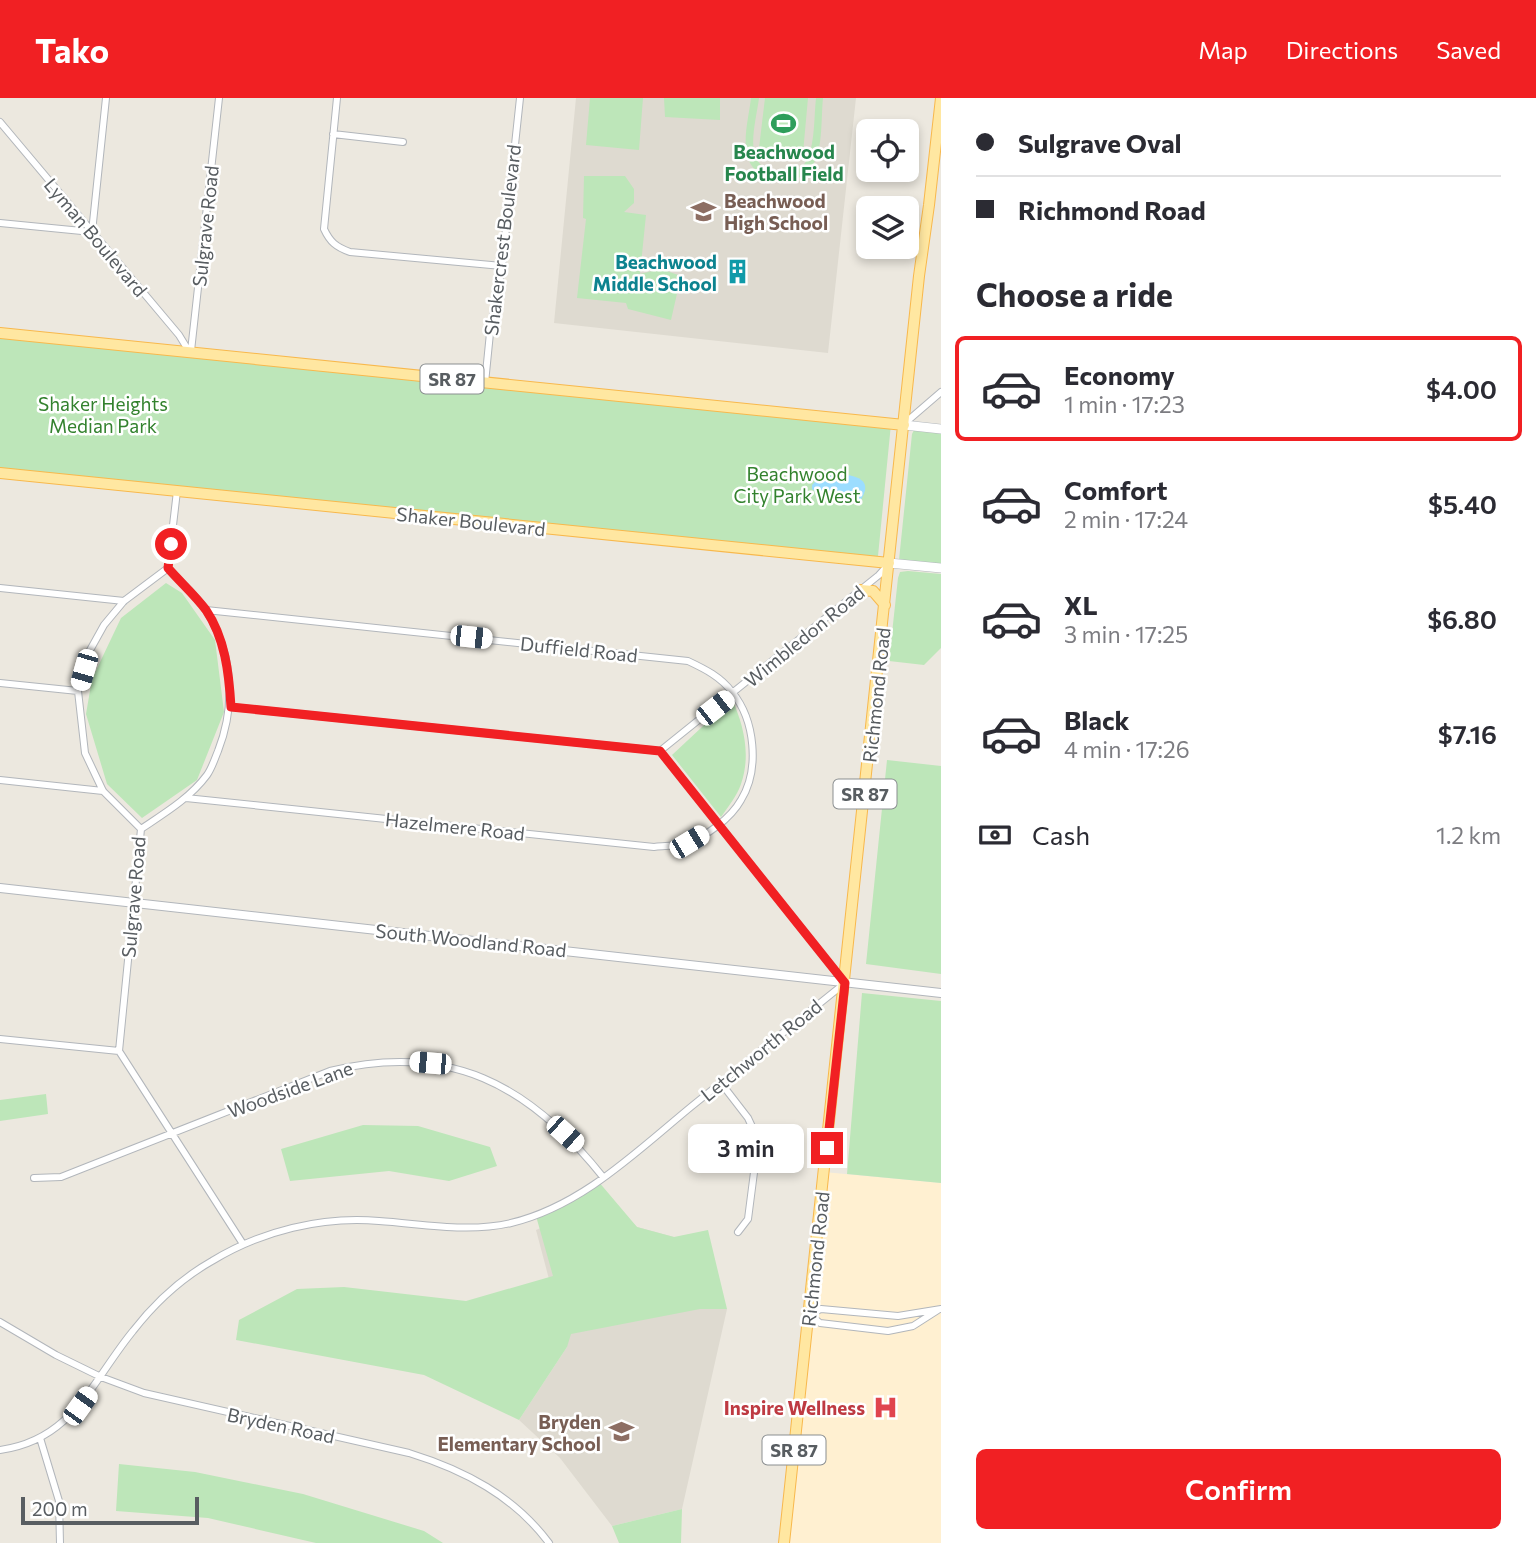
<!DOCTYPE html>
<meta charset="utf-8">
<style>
body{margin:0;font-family:Commissioner,sans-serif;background:#f7f7f7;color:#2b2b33;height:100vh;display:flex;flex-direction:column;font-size:26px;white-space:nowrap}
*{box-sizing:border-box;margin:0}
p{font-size:23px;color:#7c7c81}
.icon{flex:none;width:38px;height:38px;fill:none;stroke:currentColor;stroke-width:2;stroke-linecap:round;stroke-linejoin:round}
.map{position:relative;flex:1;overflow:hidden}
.details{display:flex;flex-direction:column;background:#fff;width:595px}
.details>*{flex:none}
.guide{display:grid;align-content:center;height:154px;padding:0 35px;background:#fff}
.buttons{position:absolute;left:856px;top:21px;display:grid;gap:14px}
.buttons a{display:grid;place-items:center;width:63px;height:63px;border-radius:10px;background:#fff;box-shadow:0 4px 10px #0003;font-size:35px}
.scale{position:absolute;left:21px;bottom:18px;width:178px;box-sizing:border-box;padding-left:7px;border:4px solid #585d61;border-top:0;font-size:19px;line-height:24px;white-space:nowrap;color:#585d61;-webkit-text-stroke:5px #fff;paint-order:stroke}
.end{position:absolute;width:32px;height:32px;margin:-16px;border:9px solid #f12023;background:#fff;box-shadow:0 0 0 4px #fff}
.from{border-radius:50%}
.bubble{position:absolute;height:49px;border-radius:10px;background:#fff;box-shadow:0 4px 10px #0003;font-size:23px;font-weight:600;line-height:49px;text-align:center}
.car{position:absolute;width:21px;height:42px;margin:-21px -10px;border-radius:9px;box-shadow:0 0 5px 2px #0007;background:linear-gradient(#fff 24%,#345 0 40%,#fff 0 76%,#345 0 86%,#fff 0)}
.guide b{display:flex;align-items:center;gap:24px;height:66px;font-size:26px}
.guide b+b{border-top:2px solid #e1e1e2}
.guide i{width:18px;height:18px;background:#2b2b33}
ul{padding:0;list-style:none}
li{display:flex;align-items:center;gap:21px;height:105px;margin:0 14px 10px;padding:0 21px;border:4px solid transparent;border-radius:10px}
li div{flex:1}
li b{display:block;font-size:26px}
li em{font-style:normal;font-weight:600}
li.current{border-color:#f12023}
li>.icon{width:63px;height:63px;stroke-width:1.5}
h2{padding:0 35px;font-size:32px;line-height:84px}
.pay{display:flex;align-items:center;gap:18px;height:77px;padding:0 35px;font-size:26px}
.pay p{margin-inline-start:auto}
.action{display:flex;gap:14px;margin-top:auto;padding:14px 35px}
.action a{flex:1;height:80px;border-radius:10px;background:#f12023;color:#fff;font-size:28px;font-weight:600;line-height:80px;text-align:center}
header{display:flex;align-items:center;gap:42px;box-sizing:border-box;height:98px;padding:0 35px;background:#f12023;color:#fff}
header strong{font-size:33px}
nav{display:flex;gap:38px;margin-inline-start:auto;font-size:24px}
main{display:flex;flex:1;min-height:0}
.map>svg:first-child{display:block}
.commercial{fill:#fff0d1}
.education{fill:#dedad0}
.green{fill:#bde6b9}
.water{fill:#9cddff}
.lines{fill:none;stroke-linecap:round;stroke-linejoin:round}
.minor-casing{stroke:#b2b6bb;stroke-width:8}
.tertiary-casing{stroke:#b2b6bb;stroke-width:10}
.secondary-casing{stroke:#b3b8bd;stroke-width:10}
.primary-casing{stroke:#f8b84c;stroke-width:12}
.minor{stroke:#fff;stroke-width:6}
.tertiary{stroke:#fff;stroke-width:8}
.secondary{stroke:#fff;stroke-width:9}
.primary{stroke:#ffe7a1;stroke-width:10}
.route{stroke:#f12023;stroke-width:9}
.labels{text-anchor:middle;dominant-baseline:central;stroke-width:5;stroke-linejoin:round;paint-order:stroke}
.shield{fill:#fff;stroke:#8a8e90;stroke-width:2}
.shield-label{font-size:18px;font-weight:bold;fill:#585d61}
.leisure-label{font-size:19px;font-weight:bold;fill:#27864d;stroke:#fff}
.education-label{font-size:19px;font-weight:bold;fill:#785e54;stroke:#fff;text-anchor:start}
.street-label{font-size:19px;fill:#585d61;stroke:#fff}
.culture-label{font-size:19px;font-weight:bold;fill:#0d838f;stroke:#fff;text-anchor:end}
.park-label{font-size:19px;fill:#33822e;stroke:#fff}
.health-label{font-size:19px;font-weight:bold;fill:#be3a42;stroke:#fff;text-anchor:end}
</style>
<header>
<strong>Tako</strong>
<nav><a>Map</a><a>Directions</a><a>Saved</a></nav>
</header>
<main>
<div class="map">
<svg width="941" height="1445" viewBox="0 0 941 1445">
<rect width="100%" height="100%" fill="#ece8df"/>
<path class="commercial" d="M824,1074L941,1085V1445H784Z"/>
<path class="education" d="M576,0H856L828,255L554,225Z
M609,1101L637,1129L674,1139L700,1211H727L682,1411L612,1428L560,1360L519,1322L567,1249L536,1132Z"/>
<path class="green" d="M590,0H643L639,52L586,47Z
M664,0H720V22L665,19Z
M751,0H759C757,16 751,38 754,54C760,80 797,84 808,60C815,43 814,18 816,0H823C821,20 823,48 814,65C799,92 758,89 748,60C742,43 749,18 751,0Z
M765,0H808L803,55L759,50Z
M584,78H625L634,91V105L624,114L646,117L640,176L661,171L681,178L671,222L628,211L626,205L577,200L586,121L583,120Z
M0,235L891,326L878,458L875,464L0,375Z
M914,332L941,334V468L899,462L912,336Z
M908,473L941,476V550L924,567L889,563L898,480L900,474Z
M166,485L182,495L215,542L224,614L197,682L142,720L107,686L86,616L92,581L121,520Z
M732,601C744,628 751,657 741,686C737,698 728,709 721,719L672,657Z
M887,662L941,668V876L866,866Z
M862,895L941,903V1085L847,1076Z
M46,996L48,1016L0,1023V1002Z
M363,1027L418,1028L490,1049L497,1068L449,1083L389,1073L290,1083L281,1051Z
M598,1083L637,1129L674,1139L708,1132L727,1211H700L571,1236L567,1249L519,1322L424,1277L236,1242L239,1222L297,1191L344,1189L466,1203L553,1178L536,1118Z
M119,1366L195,1374L303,1396L424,1433L443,1445H316L208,1420L116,1413Z
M682,1411L681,1445H619L612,1428Z"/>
<path class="water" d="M837,376C855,377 875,381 860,403C845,407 825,400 812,391V387L817,382Z"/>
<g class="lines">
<defs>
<path id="minor" d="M337,0L324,131C330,144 336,149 350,154L502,168
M0,24L179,237L190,255
M333,36L403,44
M0,125L92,134L106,0
M191,253L219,0
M485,285L490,235L502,168L520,0
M905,325L941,294
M0,490L124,503
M0,585L78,593
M231,609L660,653L879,477L888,467
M0,682L103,693
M186,700L654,749C664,748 675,748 686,745C706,739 731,720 741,702C760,671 755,622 732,594C721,579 705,571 688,563L206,512
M141,731L119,953L243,1146
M141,731C165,715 190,700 207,677C212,670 215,660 218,653C236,607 233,557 207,514C197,498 180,484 168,470L177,393
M141,731L103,693L85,655L78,593L89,554L104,527L124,503L168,470
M0,941L119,953
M721,985L748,1020L754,1033L757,1051L748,1121L738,1134
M34,1080L61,1079L330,973C449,944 529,986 603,1079
M938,1212L913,1228L888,1233L820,1225L809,1216L821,1211L898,1218L941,1211
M0,1224L56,1257L101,1279L144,1295L409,1355C464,1372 514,1398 549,1445
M40,1340L59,1403L60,1445
M0,1352C73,1342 92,1283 133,1233C154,1206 182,1180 212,1163C261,1133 322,1118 379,1123C424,1126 467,1135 511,1125C582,1108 637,1053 692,1008C743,967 794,926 845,885L660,653"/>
<path id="tertiary" d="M0,790L941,895"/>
<path id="secondary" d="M904,327L941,331
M889,465L941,470"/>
<path id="primary" d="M0,235L904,327
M0,375L889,465
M860,492L873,493L885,507
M784,1445L919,178L929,107L941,0"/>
</defs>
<use href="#minor" class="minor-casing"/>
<use href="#tertiary" class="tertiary-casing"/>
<use href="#secondary" class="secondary-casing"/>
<use href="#primary" class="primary-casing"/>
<use href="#minor" class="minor"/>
<use href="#tertiary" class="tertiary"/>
<use href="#secondary" class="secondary"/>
<use href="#primary" class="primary"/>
</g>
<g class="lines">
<path class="route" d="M171,446L168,470C180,484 195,497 206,512C225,540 229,575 231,609L660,653L845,885L827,1050"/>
</g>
<defs>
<symbol id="stadium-bare" viewBox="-9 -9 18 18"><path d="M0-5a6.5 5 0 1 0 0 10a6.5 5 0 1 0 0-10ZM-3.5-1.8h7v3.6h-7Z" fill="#2e9e5b" stroke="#fff" stroke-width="2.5" paint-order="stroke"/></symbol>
<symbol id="school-bare" viewBox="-9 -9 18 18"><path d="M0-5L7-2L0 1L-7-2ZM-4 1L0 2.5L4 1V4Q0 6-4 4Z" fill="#8d6e63" stroke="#fff" stroke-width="2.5" paint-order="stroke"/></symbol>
<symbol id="building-bare" viewBox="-9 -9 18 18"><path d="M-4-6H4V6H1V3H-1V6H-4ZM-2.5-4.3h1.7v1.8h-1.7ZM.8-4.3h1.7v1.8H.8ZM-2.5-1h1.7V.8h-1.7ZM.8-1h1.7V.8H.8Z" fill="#0f9aa8" stroke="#fff" stroke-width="2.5" paint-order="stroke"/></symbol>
<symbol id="hospital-bare" viewBox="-9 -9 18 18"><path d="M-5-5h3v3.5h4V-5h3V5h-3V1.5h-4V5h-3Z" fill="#e0444e" stroke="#fff" stroke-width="2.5" paint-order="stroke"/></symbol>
</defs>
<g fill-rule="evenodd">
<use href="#stadium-bare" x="766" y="8" width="35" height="35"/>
<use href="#school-bare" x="686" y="96" width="35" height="35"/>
<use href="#building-bare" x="720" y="156" width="35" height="35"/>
<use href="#hospital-bare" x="868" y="1292" width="35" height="35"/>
<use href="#school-bare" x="604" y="1316" width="35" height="35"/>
</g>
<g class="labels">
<g class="shield">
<rect x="420.5" y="266.5" width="63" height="29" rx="5"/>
<rect x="833.5" y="681.5" width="63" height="29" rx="5"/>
<rect x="762.5" y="1337.5" width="63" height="29" rx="5"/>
</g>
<g class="shield-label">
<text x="452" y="281">SR 87</text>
<text x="865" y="696">SR 87</text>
<text x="794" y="1352">SR 87</text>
</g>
<g class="leisure-label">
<text x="784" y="53">Beachwood<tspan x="784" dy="22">Football Field</tspan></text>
</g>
<g class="education-label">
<text x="724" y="102">Beachwood<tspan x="724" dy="22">High School</tspan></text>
<text x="601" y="1323" text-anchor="end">Bryden<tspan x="601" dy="22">Elementary School</tspan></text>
</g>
<g class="street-label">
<text transform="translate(205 128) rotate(-84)">Sulgrave Road</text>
<text transform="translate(96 139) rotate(50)">Lyman Boulevard</text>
<text transform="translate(502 142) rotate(-83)">Shakercrest Boulevard</text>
<text transform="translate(471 423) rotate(6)">Shaker Boulevard</text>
<text transform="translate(804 538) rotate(-39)">Wimbledon Road</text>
<text transform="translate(579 551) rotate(6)">Duffield Road</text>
<text transform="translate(876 597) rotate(-84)">Richmond Road</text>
<text transform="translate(455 728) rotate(6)">Hazelmere Road</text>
<text transform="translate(133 799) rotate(-85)">Sulgrave Road</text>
<text transform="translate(471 842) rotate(6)">South Woodland Road</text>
<text transform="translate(761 952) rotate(-39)">Letchworth Road</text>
<text transform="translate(290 991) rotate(-20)">Woodside Lane</text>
<text transform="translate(815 1161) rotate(-84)">Richmond Road</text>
<text transform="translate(281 1327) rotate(12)">Bryden Road</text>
</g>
<g class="culture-label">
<text x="717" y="163">Beachwood<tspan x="717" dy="22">Middle School</tspan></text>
</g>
<g class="park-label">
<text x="103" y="305">Shaker Heights<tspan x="103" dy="22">Median Park</tspan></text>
<text x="797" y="375">Beachwood<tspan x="797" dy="22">City Park West</tspan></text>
</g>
<g class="health-label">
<text x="865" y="1309">Inspire Wellness</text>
</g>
</g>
</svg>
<div class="buttons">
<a><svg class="icon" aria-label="locate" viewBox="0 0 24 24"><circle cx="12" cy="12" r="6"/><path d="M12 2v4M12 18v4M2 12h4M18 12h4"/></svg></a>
<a><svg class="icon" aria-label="layers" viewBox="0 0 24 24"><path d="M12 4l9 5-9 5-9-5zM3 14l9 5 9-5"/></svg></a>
</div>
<div class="scale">200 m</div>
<i class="end from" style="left:171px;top:446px"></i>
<i class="end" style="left:827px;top:1050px"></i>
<div class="bubble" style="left:688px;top:1026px;width:116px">3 min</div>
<i class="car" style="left:471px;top:539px;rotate:96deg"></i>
<i class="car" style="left:84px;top:572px;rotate:196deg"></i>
<i class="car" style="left:715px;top:610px;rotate:52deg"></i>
<i class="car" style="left:689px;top:744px;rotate:59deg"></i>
<i class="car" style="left:430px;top:965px;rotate:275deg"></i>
<i class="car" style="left:565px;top:1036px;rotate:132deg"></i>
<i class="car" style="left:80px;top:1308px;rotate:36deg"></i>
</div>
<section class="details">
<div class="guide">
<b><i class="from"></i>Sulgrave Oval</b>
<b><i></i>Richmond Road</b>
</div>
<h2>Choose a ride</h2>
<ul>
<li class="current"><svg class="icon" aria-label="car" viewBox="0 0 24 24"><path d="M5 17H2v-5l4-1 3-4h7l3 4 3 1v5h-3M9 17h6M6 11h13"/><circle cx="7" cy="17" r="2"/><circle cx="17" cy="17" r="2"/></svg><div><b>Economy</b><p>1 min · 17:23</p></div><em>$4.00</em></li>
<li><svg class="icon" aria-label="car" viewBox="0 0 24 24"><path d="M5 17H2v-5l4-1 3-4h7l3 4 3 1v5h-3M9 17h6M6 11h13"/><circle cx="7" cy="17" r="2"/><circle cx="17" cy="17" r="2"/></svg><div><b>Comfort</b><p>2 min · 17:24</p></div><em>$5.40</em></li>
<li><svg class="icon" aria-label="car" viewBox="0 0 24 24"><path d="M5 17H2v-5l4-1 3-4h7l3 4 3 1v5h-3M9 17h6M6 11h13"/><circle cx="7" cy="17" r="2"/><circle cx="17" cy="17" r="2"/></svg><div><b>XL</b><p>3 min · 17:25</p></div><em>$6.80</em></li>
<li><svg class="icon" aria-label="car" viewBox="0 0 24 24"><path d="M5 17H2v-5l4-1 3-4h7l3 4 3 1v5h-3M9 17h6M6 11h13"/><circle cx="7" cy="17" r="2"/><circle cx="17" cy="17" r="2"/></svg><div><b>Black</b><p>4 min · 17:26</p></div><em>$7.16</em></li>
</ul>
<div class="pay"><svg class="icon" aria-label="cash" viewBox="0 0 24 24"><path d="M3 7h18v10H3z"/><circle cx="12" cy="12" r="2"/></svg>Cash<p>1.2 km</p></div>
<div class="action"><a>Confirm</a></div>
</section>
</main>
